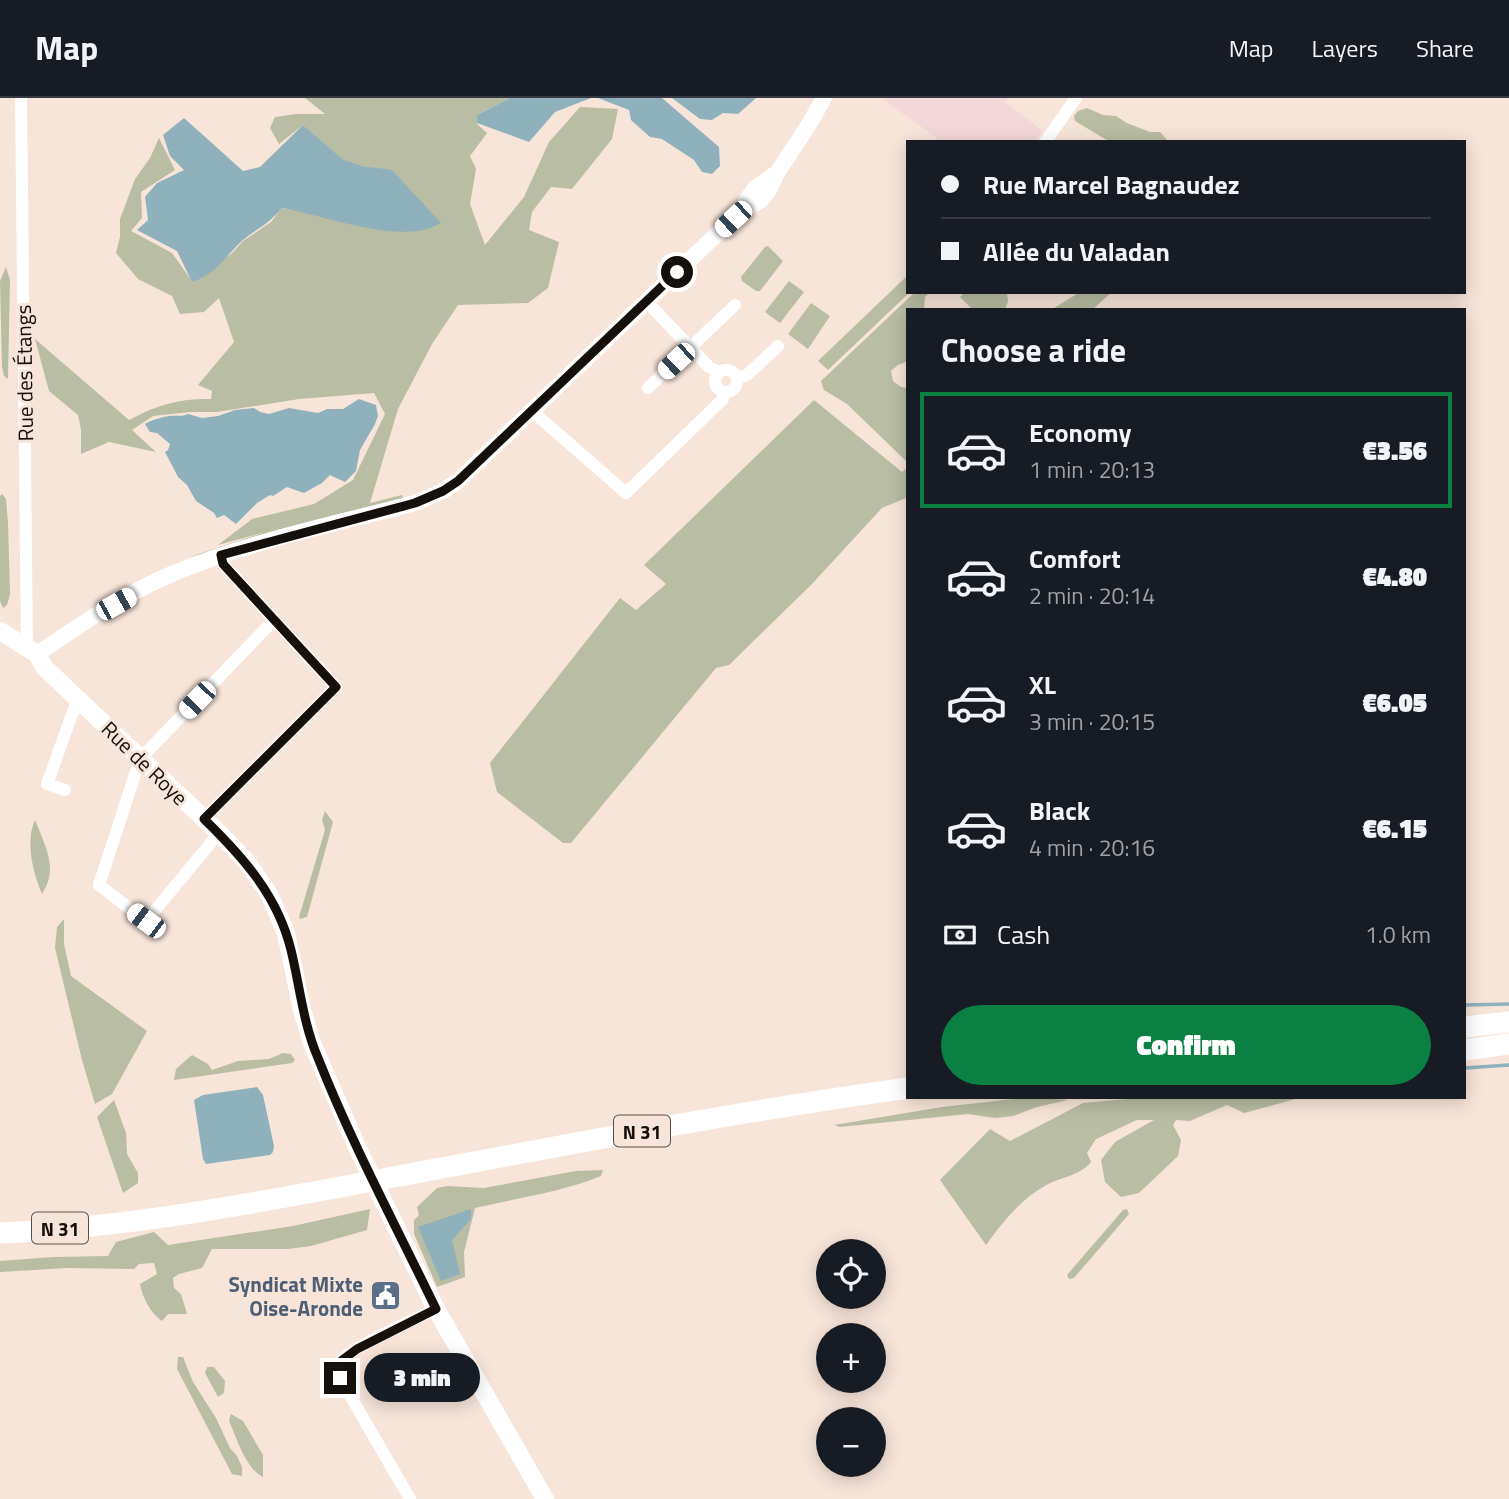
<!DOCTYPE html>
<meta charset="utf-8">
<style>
body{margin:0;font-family:"Titillium Web",sans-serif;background:#242831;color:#f1f3f6;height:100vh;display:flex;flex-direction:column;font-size:26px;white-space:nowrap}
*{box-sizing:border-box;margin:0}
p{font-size:23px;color:#9ea1a6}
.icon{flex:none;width:38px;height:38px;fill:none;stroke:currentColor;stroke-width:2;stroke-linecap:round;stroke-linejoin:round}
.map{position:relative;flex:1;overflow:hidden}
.drawer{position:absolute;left:906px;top:210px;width:560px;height:791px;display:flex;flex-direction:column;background:#171b24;border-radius:0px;box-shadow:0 4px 18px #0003}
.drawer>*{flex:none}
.hud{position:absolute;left:906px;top:42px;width:560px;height:154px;border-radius:0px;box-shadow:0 4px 18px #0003;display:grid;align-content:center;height:154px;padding:0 35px;background:#171b24}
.buttons{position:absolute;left:816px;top:1141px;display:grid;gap:14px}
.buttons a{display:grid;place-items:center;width:70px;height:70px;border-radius:50%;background:#171b24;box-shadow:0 4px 18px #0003;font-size:35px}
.end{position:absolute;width:32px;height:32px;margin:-16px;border:9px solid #16100c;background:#fff;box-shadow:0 0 0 4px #fff}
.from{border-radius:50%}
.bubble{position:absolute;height:49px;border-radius:24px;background:#171b24;box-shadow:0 4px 18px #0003;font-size:23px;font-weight:800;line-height:49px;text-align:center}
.car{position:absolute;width:21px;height:42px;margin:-21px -10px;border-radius:9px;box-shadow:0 0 5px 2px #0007;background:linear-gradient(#fff 24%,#345 0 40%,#fff 0 76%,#345 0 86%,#fff 0)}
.hud b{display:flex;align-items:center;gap:24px;height:66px;font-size:26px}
.hud b+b{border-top:2px solid #363941}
.hud i{width:18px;height:18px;background:#f1f3f6}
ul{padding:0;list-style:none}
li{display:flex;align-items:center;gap:21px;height:116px;margin:0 14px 10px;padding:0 21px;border:4px solid transparent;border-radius:0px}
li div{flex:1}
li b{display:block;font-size:26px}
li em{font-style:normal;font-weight:800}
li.current{border-color:#0b8043}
li>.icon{width:63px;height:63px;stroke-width:1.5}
h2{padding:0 35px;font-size:32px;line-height:84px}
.pay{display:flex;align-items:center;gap:18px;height:77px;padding:0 35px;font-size:26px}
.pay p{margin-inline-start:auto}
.button{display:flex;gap:14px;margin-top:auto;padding:14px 35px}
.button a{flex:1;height:80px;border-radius:42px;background:#0b8043;color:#fff;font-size:28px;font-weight:800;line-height:80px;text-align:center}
header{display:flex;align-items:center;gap:42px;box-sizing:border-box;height:98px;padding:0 35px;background:#171b24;border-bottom:2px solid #363941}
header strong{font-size:33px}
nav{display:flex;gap:38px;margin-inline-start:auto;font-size:24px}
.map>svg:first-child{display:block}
.education{fill:#f3d8d9}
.green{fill:#b9bda3}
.water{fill:#8eb1bc}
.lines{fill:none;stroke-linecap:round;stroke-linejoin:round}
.stream{stroke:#8eb1bc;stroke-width:3.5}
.minor{stroke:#fff;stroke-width:12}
.tertiary{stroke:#fff;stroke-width:16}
.secondary{stroke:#fff;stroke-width:18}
.primary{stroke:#fff;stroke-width:21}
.trunk{stroke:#fff;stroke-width:21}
.route{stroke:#16100c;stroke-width:9}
.labels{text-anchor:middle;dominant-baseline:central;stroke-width:6;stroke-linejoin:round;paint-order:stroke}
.shield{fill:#f8e5da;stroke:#5a504a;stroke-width:2}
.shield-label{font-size:19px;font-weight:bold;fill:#16100c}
.street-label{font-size:21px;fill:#16100c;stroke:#f8e5da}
.service-label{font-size:21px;font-weight:bold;fill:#4e5e75;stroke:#f8e5da;text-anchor:end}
</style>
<header>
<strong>Map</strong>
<nav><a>Map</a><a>Layers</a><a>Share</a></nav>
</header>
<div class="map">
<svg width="1509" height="1401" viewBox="0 0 1509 1401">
<rect width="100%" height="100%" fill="#f8e5da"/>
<path class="education" d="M881,0H1008L1005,4L1042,32L1034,44H935L937,40Z"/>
<path class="green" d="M305,0H510L477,17V26L487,35L470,58L476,71L470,106L485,147L524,99L549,44L580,9L618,11L612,41L572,91L551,89L532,114L529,132L559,144L548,190L528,205L458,207L432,246L398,311L370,405L402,397L403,401L187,460L265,434L218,447L252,421L314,406L353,382L385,316L374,295L299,301L217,314H190L153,318L132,332L156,354L109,344L81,356V332L78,317L49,293L35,241L129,322C156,307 181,300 211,301L212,293L198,287L234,244L219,200L204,214L180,216L172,198L138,181L116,155L120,139V121L135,81L150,60L159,40L175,72L141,94L142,120L131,133L172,155L192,183L231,156L243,143L271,124L282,110L294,112L392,73L362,68L341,61L303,27L279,46L270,30L275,19L296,16H325Z
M1087,10L1103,17L1116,18L1127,25L1150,34H1160L1169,44H1110L1075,23L1074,18L1078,13Z
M768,148L783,163L760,193H756L742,183L741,179L765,149Z
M6,169L10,182L8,281L4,278L2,269L0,183Z
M908,177V194H910L828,272L818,263Z
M789,183L804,194L780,225L765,214Z
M915,194H930L925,199L924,212H908V263L898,267L891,273L893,283L901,289L908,290V365L847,306L824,292L821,283Z
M965,194H1007L1008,203L1005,212H973L960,199Z
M1080,194H1112L1092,212H1051Z
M811,205L830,218L808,251L788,236Z
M814,302L902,374L908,369L906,400L882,410L811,487L729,567L716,570L571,745H563L497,694L490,665L620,500L636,512L666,486L644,467Z
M2,396L6,401L8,425L10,496L7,507L3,510L0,503V398Z
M325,713L333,724L307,819L300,821L299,819L325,732L322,722Z
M35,722C45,748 59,770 42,796C33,775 25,743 35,722Z
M64,821V846L71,878L147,933L112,996L95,1006L82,962L55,850L57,829Z
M283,955L291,956L295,962L292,965L174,982L176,971L192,957L208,966L212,972L238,963L269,961Z
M1031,999L1068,1002L1037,1009L1013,1018L995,1020L968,1016L840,1029L834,1027L942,1009Z
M1149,999H1303L1244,1015L1227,1007L1190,1023L1176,1022L1173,1027L1181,1042L1178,1058L1139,1095L1121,1099L1105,1084L1101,1062L1115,1044L1154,1022H1137L1096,1041L1087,1055L1091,1064C1079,1079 1058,1079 1043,1089C1019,1103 1003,1124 986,1147L940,1082L990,1031L1010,1043L1083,1005Z
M114,1002L126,1035L127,1056L138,1075V1085L123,1095L97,1019Z
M603,1072L601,1078C562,1094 517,1100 475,1110L464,1154L465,1179L437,1189L414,1136V1122L419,1117L417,1109L437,1090L447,1088L484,1090L576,1073Z
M370,1111L367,1132L311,1148L288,1151H212L202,1170L179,1176L173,1180L174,1190L181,1196L187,1216H168L162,1223C151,1216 142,1199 140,1186L157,1176L154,1165L139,1166L134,1171L67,1170L0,1174V1163L53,1159L108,1158L116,1144L154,1134L168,1147L293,1128Z
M1127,1111L1129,1116L1074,1180L1069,1181L1067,1177L1123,1112Z
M178,1259H183L193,1284L216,1320L230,1350L237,1358L242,1369V1378L232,1376L177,1271Z
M207,1269H214L225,1283L224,1295L218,1299L205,1275Z
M231,1316L243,1323L263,1357V1379C245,1370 237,1340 229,1323Z"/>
<path class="water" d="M510,0H591L555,14L529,44L477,25V17Z
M598,0H662L719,49L720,68L712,76L702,74L694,62L662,41L650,39L631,22L629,12Z
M672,0H756L738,16L723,15L712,22L700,21Z
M184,20L243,73L260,69L303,27L342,61L362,68L392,72L441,125C403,149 324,117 282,110C268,127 259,129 243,142C224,159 218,175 192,184L177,153L137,132L148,122L145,99L157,85L184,72L170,58L163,37Z
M359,301L376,307L378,318L375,326L360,352L356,373L345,384L330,377L322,385L304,395L287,389L273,398L270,397L257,405L236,426L224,417L217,420L214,415L196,403L187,387L178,379L165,354L168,352L170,346L157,335L150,334L145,326C151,322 162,319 170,318C177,317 181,319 188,316L202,320L218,318L235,312L254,310L260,314L269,316L289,310L318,315L327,311H343Z
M257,989L263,997L274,1048L273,1054L270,1057L206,1066L203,1061L194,1002L203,997Z
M471,1111V1121L452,1142L460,1176L441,1183L418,1129Z"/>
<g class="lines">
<path class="stream" d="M1465,907L1509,906
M1465,970L1509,967"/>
<path class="minor" d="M21,0L27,549
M1045,44L1076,0
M646,203L709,269L719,274
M715 283a11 11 0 1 1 22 0a11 11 0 1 1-22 0Z
M737,280L747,277L778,248
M648,290L735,207
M532,313L626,395L723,301L724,294
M65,692L47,686L78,600
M204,721L336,589L233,477L223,466L221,457
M219,735L146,823L99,787L140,661L273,523
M410,1401L340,1280C340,1275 338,1268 341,1263C351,1249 417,1220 436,1211"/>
<path class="tertiary" d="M740,112L755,90L775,76
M37,556C80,527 126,495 174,475C251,443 335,426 415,405L443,393L458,383L737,117L761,102L769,92L777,75L808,28L824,0"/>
<path class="secondary" d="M0,533L37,556L44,569L219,735L247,764L269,796L286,835L302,912L312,945L358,1051L436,1211L545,1401"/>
<path class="primary" d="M0,1135C130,1129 256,1105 383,1081C556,1049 728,1015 901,991"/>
<path class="trunk" d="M1465,929L1509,924
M1465,952L1509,946
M901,991L908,990"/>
</g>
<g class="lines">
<path class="route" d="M340,1280L341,1263L357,1251L436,1211C396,1128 352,1046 318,960C303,925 300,889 291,852C278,798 243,759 204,721L336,589L233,477L223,466L221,457L415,405L443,393L458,383L677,174"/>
</g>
<defs>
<symbol id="civic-square" viewBox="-11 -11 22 22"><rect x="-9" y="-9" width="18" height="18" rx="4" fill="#5c6f8a" stroke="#f8e5da"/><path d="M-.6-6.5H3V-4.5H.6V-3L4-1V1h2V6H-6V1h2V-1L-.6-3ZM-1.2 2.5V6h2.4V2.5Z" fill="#fff"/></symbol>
</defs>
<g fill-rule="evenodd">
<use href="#civic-square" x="368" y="1180" width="35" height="35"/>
</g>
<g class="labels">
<g class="shield">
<rect x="614" y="1017.5" width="56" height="31" rx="5"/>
<rect x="32" y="1114.5" width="56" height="31" rx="5"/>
</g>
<g class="shield-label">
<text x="642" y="1033">N 31</text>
<text x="60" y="1130">N 31</text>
</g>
<g class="street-label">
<text transform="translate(24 275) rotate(-91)">Rue des Étangs</text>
<text transform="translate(145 665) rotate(44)">Rue de Roye</text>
</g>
<g class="service-label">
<text x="363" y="1186">Syndicat Mixte<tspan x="363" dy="24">Oise-Aronde</tspan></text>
</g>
</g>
</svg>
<div class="buttons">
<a><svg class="icon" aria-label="locate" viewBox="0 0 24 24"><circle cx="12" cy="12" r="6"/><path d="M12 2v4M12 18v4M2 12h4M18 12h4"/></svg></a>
<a>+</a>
<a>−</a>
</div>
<i class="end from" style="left:677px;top:174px"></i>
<i class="end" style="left:340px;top:1280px"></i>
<div class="bubble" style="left:364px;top:1255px;width:116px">3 min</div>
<i class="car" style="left:733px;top:121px;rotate:227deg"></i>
<i class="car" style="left:676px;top:263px;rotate:227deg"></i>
<i class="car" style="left:116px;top:506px;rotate:61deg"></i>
<i class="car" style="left:197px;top:602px;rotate:224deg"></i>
<i class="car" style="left:146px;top:823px;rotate:307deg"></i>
<div class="hud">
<b><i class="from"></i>Rue Marcel Bagnaudez</b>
<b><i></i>Allée du Valadan</b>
</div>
<section class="drawer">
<h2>Choose a ride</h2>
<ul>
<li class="current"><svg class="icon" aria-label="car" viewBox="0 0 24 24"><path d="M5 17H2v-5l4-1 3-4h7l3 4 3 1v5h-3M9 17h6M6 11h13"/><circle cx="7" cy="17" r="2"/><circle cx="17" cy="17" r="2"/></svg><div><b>Economy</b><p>1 min · 20:13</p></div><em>€3.56</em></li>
<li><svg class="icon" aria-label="car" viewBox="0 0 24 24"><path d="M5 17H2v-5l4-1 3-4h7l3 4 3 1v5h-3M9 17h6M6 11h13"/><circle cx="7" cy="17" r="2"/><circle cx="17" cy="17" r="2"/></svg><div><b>Comfort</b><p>2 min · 20:14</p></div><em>€4.80</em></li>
<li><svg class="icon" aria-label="car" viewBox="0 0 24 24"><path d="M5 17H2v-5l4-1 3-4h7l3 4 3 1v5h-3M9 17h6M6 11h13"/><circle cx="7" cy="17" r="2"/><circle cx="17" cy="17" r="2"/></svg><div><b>XL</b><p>3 min · 20:15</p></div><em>€6.05</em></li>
<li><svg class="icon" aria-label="car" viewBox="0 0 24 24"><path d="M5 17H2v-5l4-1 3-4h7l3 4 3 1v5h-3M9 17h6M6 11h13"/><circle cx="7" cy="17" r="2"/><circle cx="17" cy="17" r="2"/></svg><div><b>Black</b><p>4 min · 20:16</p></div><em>€6.15</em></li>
</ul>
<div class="pay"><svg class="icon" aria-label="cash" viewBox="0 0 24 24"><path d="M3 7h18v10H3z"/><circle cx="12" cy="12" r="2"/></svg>Cash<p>1.0 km</p></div>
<div class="button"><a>Confirm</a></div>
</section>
</div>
